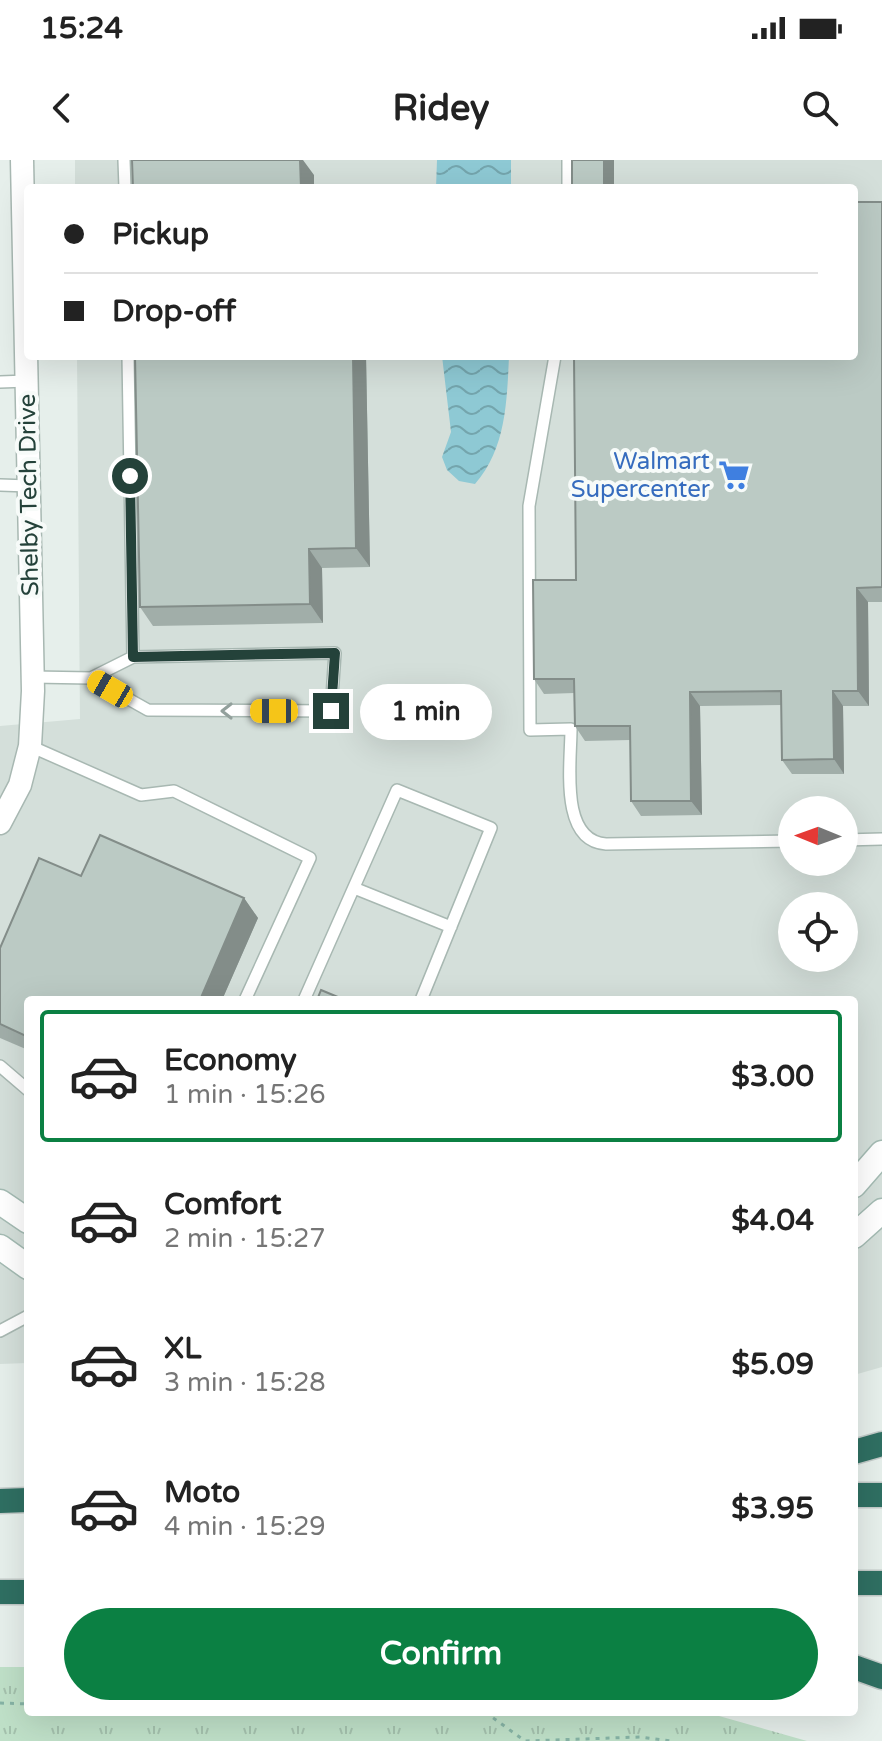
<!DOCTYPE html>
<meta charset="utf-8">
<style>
body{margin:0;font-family:"Varela Round",sans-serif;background:#f6f6f6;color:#222;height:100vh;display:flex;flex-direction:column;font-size:30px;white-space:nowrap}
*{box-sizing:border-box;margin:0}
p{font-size:26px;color:#767676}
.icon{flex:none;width:44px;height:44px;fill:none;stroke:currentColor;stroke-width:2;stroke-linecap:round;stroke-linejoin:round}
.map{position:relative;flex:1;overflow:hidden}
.sheet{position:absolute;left:24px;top:836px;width:834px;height:720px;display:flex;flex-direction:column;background:#fff;border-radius:8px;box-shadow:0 8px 32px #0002}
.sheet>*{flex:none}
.top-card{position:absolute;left:24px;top:24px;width:834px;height:176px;border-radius:8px;box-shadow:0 8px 32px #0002;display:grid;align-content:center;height:176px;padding:0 40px;background:#fff}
.needle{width:52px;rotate:271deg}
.tools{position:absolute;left:778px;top:636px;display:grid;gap:16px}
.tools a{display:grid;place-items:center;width:80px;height:80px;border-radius:50%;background:#fff;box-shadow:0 8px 32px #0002;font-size:40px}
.end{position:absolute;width:36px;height:36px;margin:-18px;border:10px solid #24423a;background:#fff;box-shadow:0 0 0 4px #fff}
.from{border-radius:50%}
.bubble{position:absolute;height:56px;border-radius:28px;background:#fff;box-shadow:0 8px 32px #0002;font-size:26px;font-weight:700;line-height:56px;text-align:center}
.car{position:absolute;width:24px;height:48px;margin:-24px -12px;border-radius:10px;box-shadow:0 0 6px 2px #0007;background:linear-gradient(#f5c518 24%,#345 0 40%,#f5c518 0 76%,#345 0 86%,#f5c518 0)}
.top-card b{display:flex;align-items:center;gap:28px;height:76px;font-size:30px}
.top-card b+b{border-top:2px solid #e0e0e0}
.top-card i{width:20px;height:20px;background:#222}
ul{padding:14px 0 0;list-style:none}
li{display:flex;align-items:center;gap:24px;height:132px;margin:0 16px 12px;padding:0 24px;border:4px solid transparent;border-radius:8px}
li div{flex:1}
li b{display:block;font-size:30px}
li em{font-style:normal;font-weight:700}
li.on{border-color:#0b8043}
li>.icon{width:72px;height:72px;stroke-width:1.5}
.primary-button{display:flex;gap:16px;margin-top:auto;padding:16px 40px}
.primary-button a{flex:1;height:92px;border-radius:48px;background:#0b8043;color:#fff;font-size:32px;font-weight:700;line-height:92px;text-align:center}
.status{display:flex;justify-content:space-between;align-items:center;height:56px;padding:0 40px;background:#fff;direction:ltr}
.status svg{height:22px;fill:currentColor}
header{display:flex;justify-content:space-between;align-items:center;height:104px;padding:0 40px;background:#fff;font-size:36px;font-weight:700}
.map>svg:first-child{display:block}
.built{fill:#d4dfda;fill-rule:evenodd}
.grass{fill:url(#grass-tufts)}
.water{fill:url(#water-waves)}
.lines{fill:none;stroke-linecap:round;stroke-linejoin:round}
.lane-casing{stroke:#a8b8b2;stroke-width:14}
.street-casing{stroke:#a8b8b2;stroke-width:25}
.secondary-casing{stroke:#a4bbb3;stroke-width:27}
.highway-casing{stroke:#c2cac8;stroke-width:27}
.path{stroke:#86b3a5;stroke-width:3;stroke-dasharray:4 6;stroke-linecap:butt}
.lane{stroke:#fff;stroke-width:11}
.street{stroke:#fff;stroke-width:22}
.secondary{stroke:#fff;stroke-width:24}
.highway{stroke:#2f6f62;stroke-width:24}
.wall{fill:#a1aea9}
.shaded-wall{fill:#838d89}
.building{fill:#bbcac4;stroke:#838d89;stroke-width:2}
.oneway{stroke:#92a09c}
.route{stroke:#24423a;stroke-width:10}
.labels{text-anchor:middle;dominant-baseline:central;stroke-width:8;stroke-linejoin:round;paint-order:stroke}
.shop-label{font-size:24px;fill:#366cbe;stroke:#f7fbf9;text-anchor:end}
.street-label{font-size:24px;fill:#24423a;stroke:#f7fbf9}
</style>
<div class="status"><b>15:24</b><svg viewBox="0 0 49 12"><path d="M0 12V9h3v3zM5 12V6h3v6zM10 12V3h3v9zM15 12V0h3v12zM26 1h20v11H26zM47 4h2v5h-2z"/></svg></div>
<header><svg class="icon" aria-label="back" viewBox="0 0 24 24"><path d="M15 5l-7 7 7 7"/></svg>Ridey<svg class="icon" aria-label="search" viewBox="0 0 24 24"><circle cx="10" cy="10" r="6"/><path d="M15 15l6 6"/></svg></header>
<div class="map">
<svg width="882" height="1581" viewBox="0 0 882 1581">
<defs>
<pattern id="grass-tufts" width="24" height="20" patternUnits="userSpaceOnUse" patternTransform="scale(2)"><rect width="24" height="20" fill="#bfe0c8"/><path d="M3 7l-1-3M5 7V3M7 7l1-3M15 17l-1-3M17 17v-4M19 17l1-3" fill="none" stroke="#a4c1ad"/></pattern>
<pattern id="water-waves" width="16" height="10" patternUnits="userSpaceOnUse" patternTransform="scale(2)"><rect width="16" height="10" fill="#8ec9d4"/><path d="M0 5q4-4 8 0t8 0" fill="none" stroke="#74a5ad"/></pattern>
</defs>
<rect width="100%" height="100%" fill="#e6efeb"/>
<path class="built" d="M75,0H882V1207L854,1215V840H28V1203L0,1204V566L80,559L77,196H854V28H75ZM792,650H844V702H792ZM792,746H844V798H792Z"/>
<path class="grass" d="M0,1507H28V1552H705L807,1581H0Z"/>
<path class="water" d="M437,0H511V28H436Z
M442,196H509C507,241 506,289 475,324L459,321L447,310L442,297L451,272Z"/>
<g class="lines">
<defs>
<path id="lane" d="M124,0L125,28
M568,0V28
M128,196L133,497
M555,196L529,346L530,570L571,569C571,603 559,681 606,684L792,681
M0,222L27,221
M0,325L29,326
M33,517L91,518L133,497L335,493L331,551L148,550L91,518
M30,586L141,635L174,631L310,698L245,840
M844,680L882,679
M354,728L451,767
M304,840L397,630L491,668L421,840
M0,906L28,930
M0,1171L28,1156"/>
<path id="street" d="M0,663L20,625L30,586L33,531L22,0"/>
<path id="secondary" d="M854,1025L882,993
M0,1042L28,1061
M854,1076L882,1051
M0,1087L28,1107"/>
<path id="highway" d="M854,1292L882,1284
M854,1335H882
M0,1341L28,1340
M854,1423H882
M0,1432H28
M854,1507L882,1517"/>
</defs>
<use href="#lane" class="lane-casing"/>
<use href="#street" class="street-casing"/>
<use href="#secondary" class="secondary-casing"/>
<use href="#highway" class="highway-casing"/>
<path class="path" d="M0,1543L28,1544
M111,1552H127
M377,1552H418
M485,1552L525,1581L640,1577L671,1581"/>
<use href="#lane" class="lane"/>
<use href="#street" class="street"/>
<use href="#secondary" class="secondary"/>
<use href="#highway" class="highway"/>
</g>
<path class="wall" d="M882,42V442H868L869,546H843L844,614H792L782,600V545L700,546L702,655L641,656L631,641L630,580L585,581L575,566L574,533L544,534L534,519L576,420Z
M366,196L370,407L322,408L323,463L153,466L140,447Z
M81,716L244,738L258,758L222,840H28V890L0,878V788Z"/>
<path class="shaded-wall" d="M300,0H303L314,15V28H301Z
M604,0H614V28H604Z
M353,196H366L370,407L356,388Z
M309,389L322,408L323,463L310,444Z
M857,428L868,442L869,546L858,531Z
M833,531L843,546L844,614L834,599Z
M690,532L700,546L702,655L691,641Z
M244,738L258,758L222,840H200Z"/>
<path class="building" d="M132,0H300L301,28H133Z
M572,0H604V28H572Z
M854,42H882V427L857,428L858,531H833L834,599L782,600L781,531L690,532L691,641H631L630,566H575L574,519H534L533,420H576L574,196H854Z
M135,196H353L356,388L309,389L310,444L140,447Z
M100,675L244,738L200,840H28V877L0,864V788L39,698L81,716Z
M321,830L345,840H317Z"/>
<defs><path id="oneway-chevron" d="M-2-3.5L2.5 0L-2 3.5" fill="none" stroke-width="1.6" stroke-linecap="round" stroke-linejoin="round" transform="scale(2)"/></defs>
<use class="oneway" href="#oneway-chevron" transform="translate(227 551) rotate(-180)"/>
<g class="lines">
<path class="route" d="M130,316L133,497L335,493L331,551"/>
</g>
<defs>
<symbol id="supermarket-bare" viewBox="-9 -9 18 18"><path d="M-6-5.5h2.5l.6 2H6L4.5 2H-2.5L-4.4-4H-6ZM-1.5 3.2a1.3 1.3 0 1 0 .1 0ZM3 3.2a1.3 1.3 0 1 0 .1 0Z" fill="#3f7fe0" stroke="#f7fbf9" stroke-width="2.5" paint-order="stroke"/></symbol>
</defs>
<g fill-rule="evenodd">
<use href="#supermarket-bare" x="712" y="293" width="44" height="44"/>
</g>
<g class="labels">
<g class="shop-label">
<text x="710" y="301">Walmart<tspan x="710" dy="28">Supercenter</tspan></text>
</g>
<g class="street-label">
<text transform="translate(29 335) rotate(-91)">Shelby Tech Drive</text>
</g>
</g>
</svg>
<div class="tools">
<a><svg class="needle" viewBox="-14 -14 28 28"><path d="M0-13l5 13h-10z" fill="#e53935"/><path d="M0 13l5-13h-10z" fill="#767676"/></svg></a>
<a><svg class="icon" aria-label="locate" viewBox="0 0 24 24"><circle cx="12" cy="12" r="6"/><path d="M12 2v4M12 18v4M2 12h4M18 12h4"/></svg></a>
</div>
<i class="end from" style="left:130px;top:316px"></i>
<i class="end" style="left:331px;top:551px"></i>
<div class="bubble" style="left:360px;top:524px;width:132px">1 min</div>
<i class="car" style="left:110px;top:529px;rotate:300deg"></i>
<i class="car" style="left:274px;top:551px;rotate:270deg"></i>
<div class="top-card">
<b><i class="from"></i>Pickup</b>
<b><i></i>Drop-off</b>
</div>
<section class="sheet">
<ul>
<li class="on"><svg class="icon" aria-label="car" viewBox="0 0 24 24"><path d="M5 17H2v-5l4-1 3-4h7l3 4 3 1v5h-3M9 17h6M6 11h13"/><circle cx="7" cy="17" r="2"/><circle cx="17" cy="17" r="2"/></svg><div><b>Economy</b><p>1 min · 15:26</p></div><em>$3.00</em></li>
<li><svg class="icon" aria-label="car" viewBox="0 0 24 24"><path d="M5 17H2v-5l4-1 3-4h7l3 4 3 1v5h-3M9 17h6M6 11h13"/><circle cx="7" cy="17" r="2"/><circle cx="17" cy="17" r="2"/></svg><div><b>Comfort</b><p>2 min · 15:27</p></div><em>$4.04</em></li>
<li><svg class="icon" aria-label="car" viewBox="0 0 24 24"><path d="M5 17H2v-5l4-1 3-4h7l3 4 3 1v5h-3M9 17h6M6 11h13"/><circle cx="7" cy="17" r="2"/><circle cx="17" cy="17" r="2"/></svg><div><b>XL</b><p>3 min · 15:28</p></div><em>$5.09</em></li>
<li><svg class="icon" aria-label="car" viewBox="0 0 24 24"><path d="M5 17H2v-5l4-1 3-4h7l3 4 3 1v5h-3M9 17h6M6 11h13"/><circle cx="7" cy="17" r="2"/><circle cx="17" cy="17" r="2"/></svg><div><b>Moto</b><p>4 min · 15:29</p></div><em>$3.95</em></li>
</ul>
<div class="primary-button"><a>Confirm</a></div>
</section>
</div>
